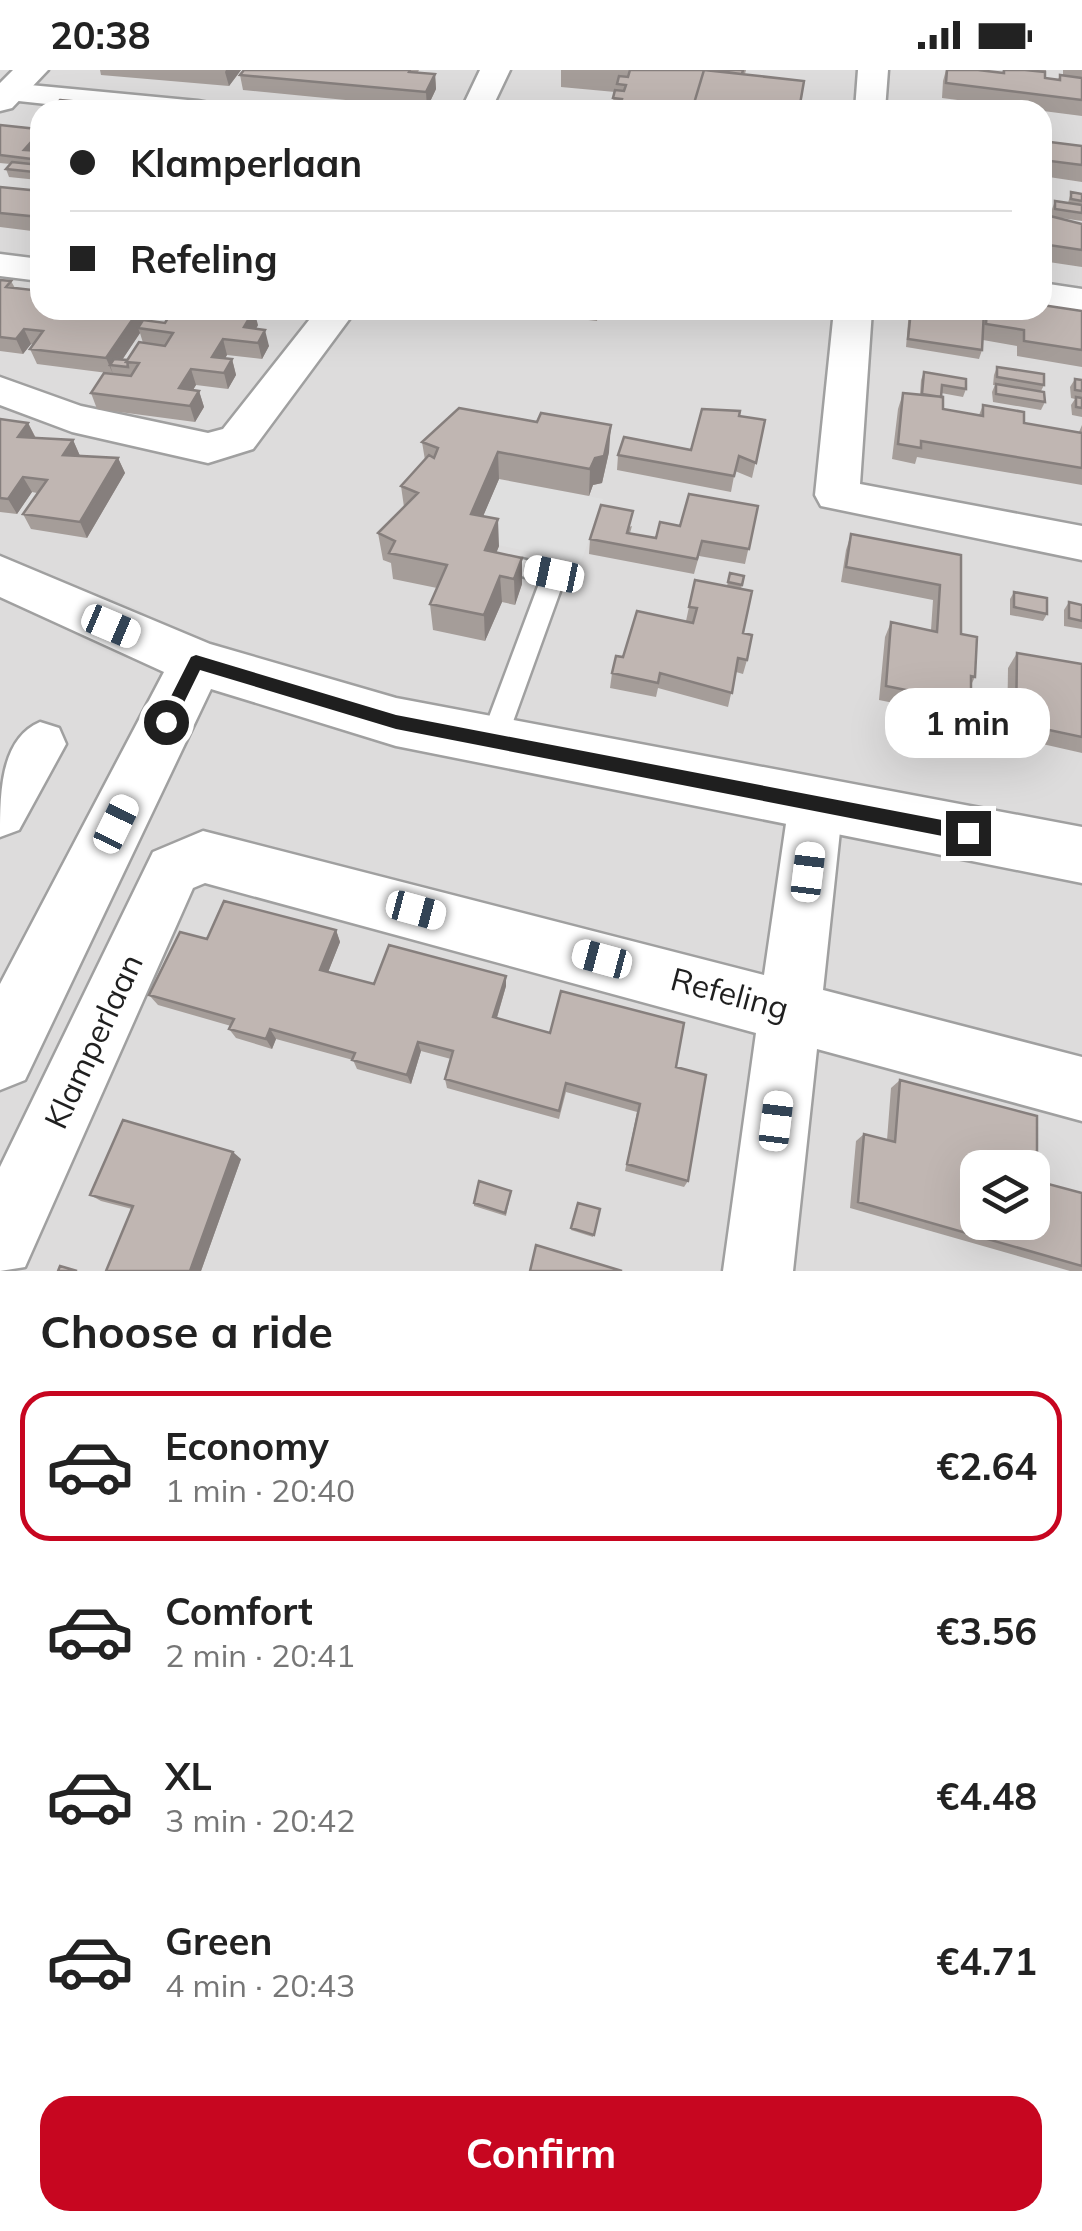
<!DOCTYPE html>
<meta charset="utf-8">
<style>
body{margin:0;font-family:Mulish,sans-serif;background:#f2f2f2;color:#222;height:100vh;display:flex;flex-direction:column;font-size:38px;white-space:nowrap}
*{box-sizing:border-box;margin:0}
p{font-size:32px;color:#767676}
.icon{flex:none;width:55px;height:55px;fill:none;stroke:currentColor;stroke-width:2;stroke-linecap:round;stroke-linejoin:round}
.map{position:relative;height:1201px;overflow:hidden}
.details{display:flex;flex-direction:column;background:#fff;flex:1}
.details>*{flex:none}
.banner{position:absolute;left:30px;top:30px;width:1022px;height:220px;border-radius:30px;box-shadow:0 10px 40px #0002;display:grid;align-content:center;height:220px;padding:0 40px;background:#fff}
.fabs{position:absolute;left:960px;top:1080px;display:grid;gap:20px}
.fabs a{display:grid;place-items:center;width:90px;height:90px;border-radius:20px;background:#fff;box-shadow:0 10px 40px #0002;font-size:50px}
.end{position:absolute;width:45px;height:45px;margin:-22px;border:12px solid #1f1f1f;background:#fff;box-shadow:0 0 0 5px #fff}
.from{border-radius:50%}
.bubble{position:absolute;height:70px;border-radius:30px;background:#fff;box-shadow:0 10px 40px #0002;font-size:32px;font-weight:700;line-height:70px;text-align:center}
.car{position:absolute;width:30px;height:60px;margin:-30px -15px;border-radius:12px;box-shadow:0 0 8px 2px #0007;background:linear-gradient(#fff 24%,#345 0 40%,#fff 0 76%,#345 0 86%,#fff 0)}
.banner b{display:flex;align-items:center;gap:35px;height:95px;font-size:38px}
.banner b+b{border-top:2px solid #e0e0e0}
.banner i{width:25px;height:25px;background:#222}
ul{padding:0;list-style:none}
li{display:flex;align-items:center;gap:30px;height:150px;margin:0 20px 15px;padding:0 20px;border:5px solid transparent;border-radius:30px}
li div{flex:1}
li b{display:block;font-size:38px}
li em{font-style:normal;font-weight:700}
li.active{border-color:#c70620}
li>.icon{width:90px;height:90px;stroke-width:1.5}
h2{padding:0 40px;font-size:45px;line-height:120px}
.action{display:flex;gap:20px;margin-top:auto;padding:20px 40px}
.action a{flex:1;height:115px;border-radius:30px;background:#c70620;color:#fff;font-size:40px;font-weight:700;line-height:115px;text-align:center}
.status{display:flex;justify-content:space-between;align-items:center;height:70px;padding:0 50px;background:#fff;direction:ltr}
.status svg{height:28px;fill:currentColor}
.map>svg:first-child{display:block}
.residential{fill:#dddcdc;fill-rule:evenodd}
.parking{fill:#dfdfdf}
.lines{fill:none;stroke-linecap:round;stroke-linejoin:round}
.service-casing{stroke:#a0a0a0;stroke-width:5}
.minor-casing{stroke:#a0a0a0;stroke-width:5}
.tertiary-casing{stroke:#a0a0a0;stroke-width:5}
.service{fill:#fff;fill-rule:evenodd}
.minor{fill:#fff;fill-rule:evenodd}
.tertiary{fill:#fff;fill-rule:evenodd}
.wall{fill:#a59d99;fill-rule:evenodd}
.shaded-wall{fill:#867f7d}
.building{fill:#c0b6b2;stroke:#867f7d;stroke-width:2.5;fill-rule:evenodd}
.route{fill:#1f1f1f}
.labels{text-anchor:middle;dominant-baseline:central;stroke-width:8;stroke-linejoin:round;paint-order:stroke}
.near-street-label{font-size:32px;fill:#1f1f1f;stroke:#fff}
</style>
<div class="status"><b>20:38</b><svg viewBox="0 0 49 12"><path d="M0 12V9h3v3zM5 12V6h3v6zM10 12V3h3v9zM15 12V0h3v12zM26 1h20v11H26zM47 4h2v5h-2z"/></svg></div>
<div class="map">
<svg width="1082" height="1201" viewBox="0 0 1082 1201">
<rect width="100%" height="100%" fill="#efebe5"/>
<path class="residential" d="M0,0H1082V1201H0ZM40,40H1042V240H40ZM978,1098H1032V1152H978Z"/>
<path class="parking" d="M499,409L603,429L581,492L473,470Z"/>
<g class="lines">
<defs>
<path id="service" d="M522,489L562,499L566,505L506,671L502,679L493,682L484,679L480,671L540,511L514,504L510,498L514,492Z"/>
<path id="minor" d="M480,0H510L491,40H461Z
M858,0H888L885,40H855Z
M9,13L198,31L209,33L213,40H102L0,29V15Z
M0,184L40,189V211L0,206Z
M1042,213L1082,219V241L1042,235Z
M317,240H356L253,379L208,393L72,362L0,335V307L81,336L208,363L223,359Z
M834,240H872L860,414L1082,456V490L821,436L815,425Z
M40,652L59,658L66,674L19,760L0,767C0,724 0,669 40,652Z
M816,709L835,716L843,733L823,920L1082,987V1051L817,979L793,1201H723L756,963L205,813L193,818L25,1197L0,1201V1097L153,782L203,761L764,905L789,733L797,716Z"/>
<path id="tertiary" d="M13,0H48L12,38L0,41V13Z
M0,486L210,574L396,628L1082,757V813L396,676L211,619L25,1010L0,1020V914L164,602L0,527Z"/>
</defs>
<use href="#service" class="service-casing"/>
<use href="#minor" class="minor-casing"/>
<use href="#tertiary" class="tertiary-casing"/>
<use href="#service" class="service"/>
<use href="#minor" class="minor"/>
<use href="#tertiary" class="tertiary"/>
</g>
<path class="wall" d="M100,0H241L229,16L101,5Z
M244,0H419L418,2H412L435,4L436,19L427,38L243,20L240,5Z
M561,0H746L745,4L799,40L612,35L615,22L561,17Z
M946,0L1002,3L1003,0H1046L1045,8L1058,10L1060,5H1063V0H1082V46L942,28L943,11Z
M40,52V73L33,81H40V107L38,110L9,107L6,99L10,94L0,93V55L37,58L36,56Z
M1042,71L1082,76V112L1042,106Z
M0,117L40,121V162L0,157Z
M1042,118L1050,127L1047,135L1043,134L1042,139Z
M1071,122L1082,124V151L1054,147L1082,154V197L1042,191V144L1052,147V139L1055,131L1068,133Z
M0,210L11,211L15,218L40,240L165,253L258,255L256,259L269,276L262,289L227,285L225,288L232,289L236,305L228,319L196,315L193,320L199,321L204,337L195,352L97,339L91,323L131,306L37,294L30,279L33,275L31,274L23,284L0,281ZM140,263L143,273L127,290H122Z
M502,240H599L597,251Z
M624,240H671L670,247Z
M909,240L1082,241V297L1017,286V276L983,270L982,280L979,289L906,277Z
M997,297L1044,315L1041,321L1045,332L1041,340L993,332L992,322L995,315H993L994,305Z
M924,302L966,319L963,327L941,323L943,339L979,345L983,335L1024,353L1079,362L1082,355V415L917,387L915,394L892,389L898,339L903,323L920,325L921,310Z
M1075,309L1082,310V347L1072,345L1071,335L1075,329L1071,328L1070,317Z
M739,346L765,350L752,408L735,401L731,422L617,400L618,385L691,380Z
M0,349L28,353L36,368L73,370L80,386L118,388L125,403L87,468L31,459L23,444L37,423L32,422L17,444L0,442Z
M422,372L609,382L602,413L593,415L589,426L499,409L483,446L499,476L496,483L522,514L515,535L502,532L485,571L433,560L430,534L437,518L393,509L391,493L383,490L378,463L404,437L401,416L425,390Z
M758,436L745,494L699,486L694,504L589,484L590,469L632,456L630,463L656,468L680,456Z
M851,464L961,485V564L975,607L971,615V633L962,647L879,630L885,567L891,552L931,560L933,530L841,512L846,480Z
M730,503L744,506L741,519L743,563L747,590L743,604L736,602L728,637L658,618L656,627L610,618L612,603L623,587L686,551L689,537L727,516Z
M1014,522L1047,544L1043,551L1010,545V529Z
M1069,532L1082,535V559L1064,556V540Z
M1017,583L1082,594V683L1007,666L1008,598Z
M336,860L340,872L328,902L374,914L506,906V916L497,948L676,997L688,1111L684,1117L625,1101L637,1042L566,1022L559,1049L447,1018L445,1009L451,989L421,981L411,1014L357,999L353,990L276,969L272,979L236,968L229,959L231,956L158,935L149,925L207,869Z
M900,1010L1037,1111L1082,1123V1201H1070L850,1138L856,1071L864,1064L887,1070L891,1018Z
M241,1089L201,1201H106L132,1139L101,1131L90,1125Z
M511,1121L506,1146L474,1136V1133Z
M578,1133L600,1139L593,1167L571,1160Z"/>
<path class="shaded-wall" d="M226,0H241L229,16L225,2Z
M435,4L436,19L427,38L426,22Z
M39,63L40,73L27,88L24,80Z
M40,95V107L38,110L34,102Z
M139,240H155L142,259L138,258L140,263L118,296L110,295L113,304L106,288Z
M254,240L258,255L248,273L244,257Z
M24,259L31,274L23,284L16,269Z
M265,260L269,276L262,289L258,273Z
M223,269L227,285L217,303L212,287Z
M232,289L236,305L228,319L224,303Z
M191,299L196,315L184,334L179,318Z
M199,321L204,337L195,352L190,336Z
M28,353L36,369L18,367Z
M611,355L609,382L602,413L593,415L589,426L590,399Z
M73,370L80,386L63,385Z
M498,382L499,409L473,470L471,444Z
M118,388L125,403L87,468L80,452Z
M23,407L32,422L17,444L8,429Z
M498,449L499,476L487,506L485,480Z
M522,488V514L515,535L514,509Z
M500,506L502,532L485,571L484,545Z
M336,860L340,872L325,910L320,900Z
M506,906V916L494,957L493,947Z
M270,959L276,969L272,979L266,969Z
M418,972L421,981L411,1014L407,1005Z
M233,1082L241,1089L201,1201H190Z"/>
<path class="building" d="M244,0H410L409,2L435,4L426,22L240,5Z
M630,0H704L692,40H609L611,35L620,36L622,29L613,28L615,20L624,21L626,15L617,14L619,6L628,7Z
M704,0L804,11L799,40H692Z
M707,0H743L742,4Z
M947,0H978L1004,3V0H1025L1045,2V8L1060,10V5L1082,8V30L946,13Z
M60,30L165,40H51Z
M543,34L608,40H541Z
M0,55L37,59L39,63L24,80L40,81V90L0,85Z
M1042,71L1082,76V95L1042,90Z
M12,92L40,95L34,102L6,99Z
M0,117L40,121V147L0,143Z
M1042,118L1050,119V127L1042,126Z
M1071,122L1082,124V131L1071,129Z
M1055,131L1082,135V143L1055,139Z
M1042,144L1082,154V180L1042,174Z
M0,210L11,211L6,217L32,220L40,210V240H139L106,288L30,279L43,261L24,259L16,269L0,267Z
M1042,235L1082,241V280L1024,271V260L986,254L987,240H1042Z
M202,240H254L244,257L265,260L258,273L223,269L212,287L232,289L224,303L191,299L179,318L199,321L190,336L91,323L104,303L131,306L139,293L126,292L139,272L165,276L173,263L138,258L143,250L165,253L171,243L198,247Z
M911,240H984L982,280L908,269Z
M114,289L127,290L128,297L110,295Z
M997,297L1044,304V315L997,307Z
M924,302L966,309V319L942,315L941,327L922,324Z
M1075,309L1082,310V321L1075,320Z
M996,314L1044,322L1045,332L996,324Z
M903,323L943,327V339L983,346V335L1024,342V353L1082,363V398L921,371V378L898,374Z
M1076,327L1082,328V338L1076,337Z
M459,338L537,352L541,343L611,355L604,386L595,388L590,399L498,382L471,444L498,449L485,480L522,488L514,509L500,506L484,545L430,534L447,495L389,483L395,471L378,463L418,423L401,416L429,385L434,388L438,378L422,372Z
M702,339L740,341L739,346L765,350L756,393L739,386L734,406L618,385L624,367L691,380Z
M0,349L28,353L18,367L73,370L63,385L118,388L80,452L23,444L47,410L23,407L8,429L0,428Z
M689,424L758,436L749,479L702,471L697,489L590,469L601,435L633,441L627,463L656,468L660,452L680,456Z
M851,464L961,485V564L977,567L975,607L971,606V633L886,616L891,552L937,562L940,515L846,497Z
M730,503L744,506L742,515L728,512Z
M695,510L752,521L743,563L752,565L747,590L738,588L732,623L660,603L658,613L612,603L616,586L623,587L637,541L693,553L697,538L689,537Z
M1014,522L1047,528V544L1014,537Z
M1069,532L1082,535V551L1069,548Z
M1017,583L1082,594V667L1016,653Z
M224,831L336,860L320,900L374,914L389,875L506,906L493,947L550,963L561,921L684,953L676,997L706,1005L688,1111L627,1094L640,1034L566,1013L559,1041L445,1009L453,981L418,972L407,1005L352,990L355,983L270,959L266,969L229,959L234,949L149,925L180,862L207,869Z
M900,1010L1037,1046V1111L1082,1123V1196L858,1132L864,1064L895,1072ZM978,1098H1032V1152H978Z
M123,1050L233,1082L190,1201H106L133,1136L90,1125Z
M479,1111L511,1121L505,1143L474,1133Z
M578,1133L600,1139L594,1165L571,1158Z
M536,1175L622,1201H530Z
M60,1196L77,1201H58Z"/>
<path class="route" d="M196,585L396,645L968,755L977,763L968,771L396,659L200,600L172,657H160V648L191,587Z"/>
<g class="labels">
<g class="near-street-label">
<text transform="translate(730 923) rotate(15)">Refeling</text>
<text transform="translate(93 971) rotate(-65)">Klamperlaan</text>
</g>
</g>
</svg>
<div class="fabs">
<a><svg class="icon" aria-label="layers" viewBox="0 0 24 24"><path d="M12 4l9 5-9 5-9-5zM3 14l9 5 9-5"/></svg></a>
</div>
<i class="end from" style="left:166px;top:652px"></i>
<i class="end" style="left:968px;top:763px"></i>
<div class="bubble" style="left:885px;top:618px;width:165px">1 min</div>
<i class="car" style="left:554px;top:504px;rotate:282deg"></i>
<i class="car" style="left:111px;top:556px;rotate:113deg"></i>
<i class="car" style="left:116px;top:754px;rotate:26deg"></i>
<i class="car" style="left:808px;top:802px;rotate:7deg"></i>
<i class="car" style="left:416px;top:840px;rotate:105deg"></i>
<i class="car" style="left:602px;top:889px;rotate:285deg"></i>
<i class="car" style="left:776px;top:1051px;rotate:7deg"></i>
<div class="banner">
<b><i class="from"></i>Klamperlaan</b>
<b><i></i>Refeling</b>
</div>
</div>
<section class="details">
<h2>Choose a ride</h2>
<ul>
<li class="active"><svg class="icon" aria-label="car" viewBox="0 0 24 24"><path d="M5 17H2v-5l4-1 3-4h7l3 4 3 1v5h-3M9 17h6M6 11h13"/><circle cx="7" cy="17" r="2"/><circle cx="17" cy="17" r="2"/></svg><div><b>Economy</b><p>1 min · 20:40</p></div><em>€2.64</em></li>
<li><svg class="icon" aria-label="car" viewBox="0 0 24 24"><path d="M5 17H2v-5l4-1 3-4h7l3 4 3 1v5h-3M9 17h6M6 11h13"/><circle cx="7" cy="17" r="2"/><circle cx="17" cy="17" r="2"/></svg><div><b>Comfort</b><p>2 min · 20:41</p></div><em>€3.56</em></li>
<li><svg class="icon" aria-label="car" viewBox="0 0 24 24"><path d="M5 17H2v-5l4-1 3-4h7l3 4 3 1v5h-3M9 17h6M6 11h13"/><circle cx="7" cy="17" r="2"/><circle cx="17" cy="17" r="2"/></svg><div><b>XL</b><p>3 min · 20:42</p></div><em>€4.48</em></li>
<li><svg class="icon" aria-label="car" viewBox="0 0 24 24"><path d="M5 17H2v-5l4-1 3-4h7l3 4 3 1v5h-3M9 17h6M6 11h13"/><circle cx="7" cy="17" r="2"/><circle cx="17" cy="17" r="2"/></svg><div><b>Green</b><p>4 min · 20:43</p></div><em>€4.71</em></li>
</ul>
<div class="action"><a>Confirm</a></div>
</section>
